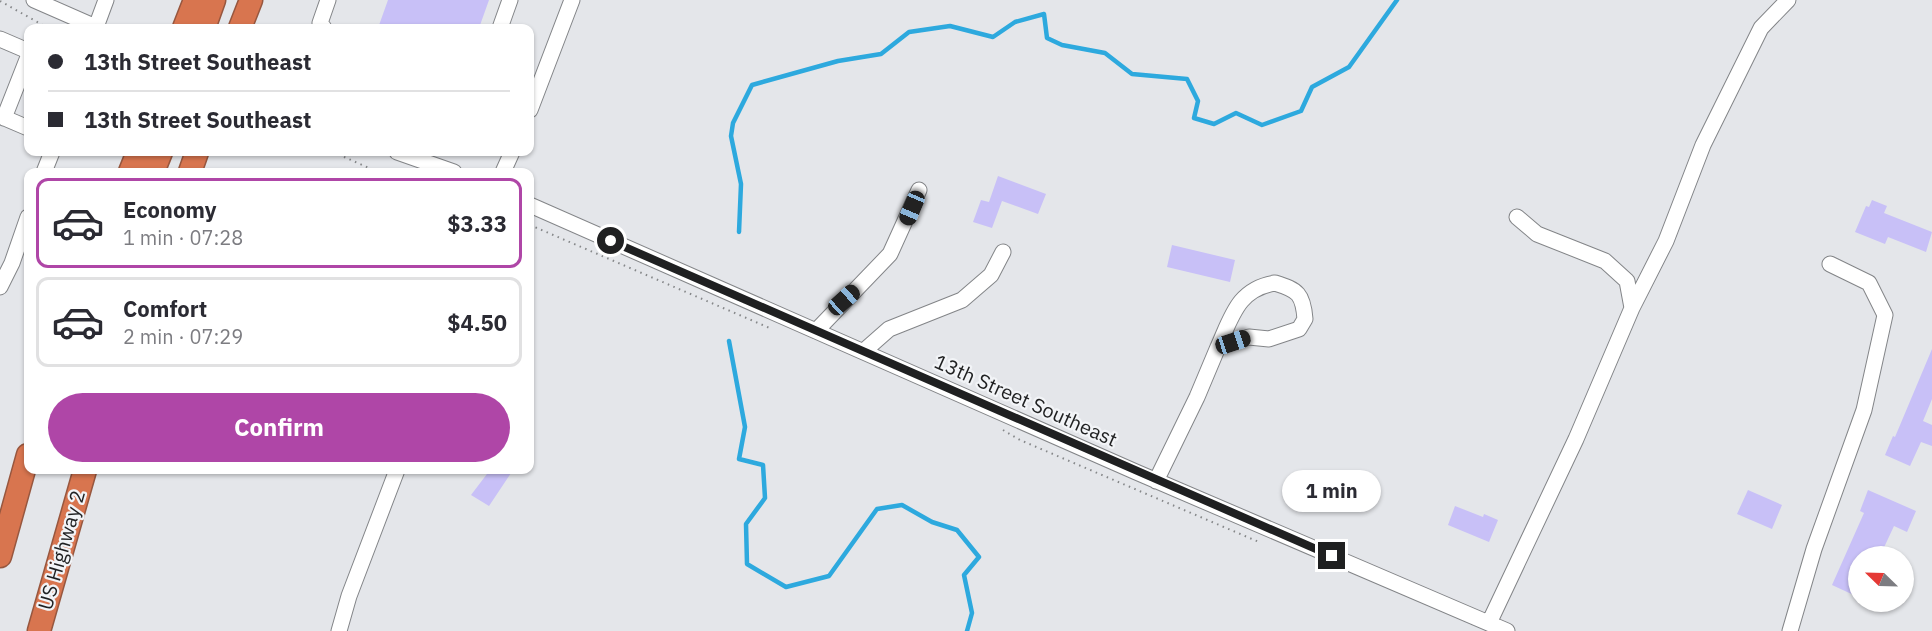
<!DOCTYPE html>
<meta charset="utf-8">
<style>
body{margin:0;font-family:"IBM Plex Sans",sans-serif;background:#f2f2f3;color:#2b2b33;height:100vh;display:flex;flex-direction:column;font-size:22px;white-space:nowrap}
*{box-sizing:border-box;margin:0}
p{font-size:20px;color:#7c7c81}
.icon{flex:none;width:33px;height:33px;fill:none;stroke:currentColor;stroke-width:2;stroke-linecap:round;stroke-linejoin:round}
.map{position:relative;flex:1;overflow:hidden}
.details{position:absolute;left:24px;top:168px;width:510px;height:306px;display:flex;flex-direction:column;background:#fff;border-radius:12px;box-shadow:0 2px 4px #0004}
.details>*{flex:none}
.top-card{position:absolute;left:24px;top:24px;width:510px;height:132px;border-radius:12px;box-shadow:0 2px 4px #0004;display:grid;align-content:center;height:132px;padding:0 24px;background:#fff}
.needle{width:39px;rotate:293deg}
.buttons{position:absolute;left:1848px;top:546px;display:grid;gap:12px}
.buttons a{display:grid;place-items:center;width:66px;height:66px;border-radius:50%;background:#fff;box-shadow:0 2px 4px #0004;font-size:30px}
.end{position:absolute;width:27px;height:27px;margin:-14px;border:8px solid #1f2021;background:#fff;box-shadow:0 0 0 3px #fff}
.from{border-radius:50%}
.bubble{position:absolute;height:42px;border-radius:21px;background:#fff;box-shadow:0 2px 4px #0004;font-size:20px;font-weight:700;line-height:42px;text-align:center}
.car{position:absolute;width:18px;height:36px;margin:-18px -9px;border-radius:8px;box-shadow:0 0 4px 2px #0007;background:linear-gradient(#222 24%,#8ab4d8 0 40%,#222 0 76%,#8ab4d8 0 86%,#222 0)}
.top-card b{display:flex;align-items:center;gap:21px;height:57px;font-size:22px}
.top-card b+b{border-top:2px solid #e1e1e2}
.top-card i{width:15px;height:15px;background:#2b2b33}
ul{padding:10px 0 0;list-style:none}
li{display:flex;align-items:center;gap:18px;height:90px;margin:0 12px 9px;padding:0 12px;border:3px solid #e1e1e2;border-radius:12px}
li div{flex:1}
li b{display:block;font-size:22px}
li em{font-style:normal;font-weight:700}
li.selected{border-color:#af46a7}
li>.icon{width:54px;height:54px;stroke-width:1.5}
.button{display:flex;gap:12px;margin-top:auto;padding:12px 24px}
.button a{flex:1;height:69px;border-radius:36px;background:#af46a7;color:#fff;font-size:24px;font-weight:700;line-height:69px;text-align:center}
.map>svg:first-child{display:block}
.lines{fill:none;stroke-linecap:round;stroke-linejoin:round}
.stream{stroke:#2da9de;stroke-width:4.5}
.building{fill:#c8c0f7}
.minor-casing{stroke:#838588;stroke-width:17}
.highway-casing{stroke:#97573f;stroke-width:25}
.path{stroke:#858789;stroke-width:2;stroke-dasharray:1.5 4.5;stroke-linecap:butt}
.minor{stroke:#fff;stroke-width:15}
.highway{stroke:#d8754f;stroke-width:22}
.route{stroke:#1f2021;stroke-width:8}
.labels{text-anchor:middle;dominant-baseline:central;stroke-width:4.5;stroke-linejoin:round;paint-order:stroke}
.street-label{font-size:20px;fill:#1f2021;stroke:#f2f4f7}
</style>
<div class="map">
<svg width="1932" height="631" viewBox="0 0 1932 631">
<rect width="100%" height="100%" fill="#e4e6ea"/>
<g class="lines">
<path class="stream" d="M739,232L741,184L731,136L733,123L752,85L838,61L881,54L909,32L950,26L993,37L1015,22L1044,14L1047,38L1062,45L1105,53L1132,74L1187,79L1198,101L1194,118L1214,124L1236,113L1262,125L1301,111L1312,87L1349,67L1397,0
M729,341L745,427L739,459L763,465L765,498L746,524L747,564L786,587L829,576L877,509L902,505L932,522L957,530L979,557L964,575L972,613L967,631"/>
</g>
<path class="building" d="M388,0H489L479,28H378Z
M998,176L1046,194L1038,214L1002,201L992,228L973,222L981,200L989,202Z
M1872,200L1887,206L1884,213L1932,232L1926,252L1888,237L1885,244L1855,232L1866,206L1869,207Z
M1172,245L1235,260L1230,282L1167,267Z
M1932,349V399L1923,421L1932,425V446L1921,442L1910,466L1885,455L1893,436L1895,437Z
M490,470H513L489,506L471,495Z
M1748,490L1782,505L1772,529L1737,514Z
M1868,490L1916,511L1907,532L1894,526L1880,556H1858V597L1832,585L1864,513L1860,511Z
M1455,506L1483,517L1484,514L1498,520L1489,542L1448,525Z"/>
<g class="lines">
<defs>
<path id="minor" d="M34,0L98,28
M96,27L106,0
M324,28L320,23L328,0
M500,28L510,0
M0,39L28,51
M530,110L572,0
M0,116L28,128
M4,118L28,57
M397,152L454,172
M44,172L52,152
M503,172L512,152
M530,205L1136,472L1507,631
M1275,283C1298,290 1303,294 1305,319L1299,329L1269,339L1249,337L1218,347C1232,316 1238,289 1275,283Z
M0,287L12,263L28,217
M1632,308L1666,241L1703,145L1761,28L1788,0
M816,331L890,254L919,190
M864,351L889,329L962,300L991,275L1003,252
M1156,481L1197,397L1218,347
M1489,623L1576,439L1632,308L1627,281L1605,261L1537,234L1517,217
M339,631L349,596L397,470
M1790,631L1814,549L1864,410L1885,315L1869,283L1830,264"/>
<path id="highway" d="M184,28L195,0
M204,28L214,0
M240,28L251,0
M130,172L138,152
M153,172L161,152
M190,172L197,152
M0,556L28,455
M39,631L85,470"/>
</defs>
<use href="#minor" class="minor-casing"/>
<use href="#highway" class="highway-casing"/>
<path class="path" d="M0,1L48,28
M333,152L378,172
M530,225L772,329
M1003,430L1020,440L1259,542"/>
<use href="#minor" class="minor"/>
<use href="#highway" class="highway"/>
</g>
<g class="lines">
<path class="route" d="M611,241L1332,556"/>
</g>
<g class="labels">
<g class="street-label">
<text transform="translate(1026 400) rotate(24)">13th Street Southeast</text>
<text transform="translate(61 550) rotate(-74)">US Highway 2</text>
</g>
</g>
</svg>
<div class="buttons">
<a><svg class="needle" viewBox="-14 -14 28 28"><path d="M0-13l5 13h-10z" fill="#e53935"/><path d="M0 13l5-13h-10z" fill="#7c7c81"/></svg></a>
</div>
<i class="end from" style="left:611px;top:241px"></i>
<i class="end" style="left:1332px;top:556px"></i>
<div class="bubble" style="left:1282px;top:470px;width:99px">1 min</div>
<i class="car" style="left:912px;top:208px;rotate:203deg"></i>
<i class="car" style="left:844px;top:300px;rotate:48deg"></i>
<i class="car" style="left:1233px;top:342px;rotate:72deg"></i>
<div class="top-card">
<b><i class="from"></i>13th Street Southeast</b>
<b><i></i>13th Street Southeast</b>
</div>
<section class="details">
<ul>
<li class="selected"><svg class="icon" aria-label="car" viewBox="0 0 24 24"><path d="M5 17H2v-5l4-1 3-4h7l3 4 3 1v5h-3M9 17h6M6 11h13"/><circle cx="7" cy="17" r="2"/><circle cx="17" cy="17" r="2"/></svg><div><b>Economy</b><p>1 min · 07:28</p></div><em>$3.33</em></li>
<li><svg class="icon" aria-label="car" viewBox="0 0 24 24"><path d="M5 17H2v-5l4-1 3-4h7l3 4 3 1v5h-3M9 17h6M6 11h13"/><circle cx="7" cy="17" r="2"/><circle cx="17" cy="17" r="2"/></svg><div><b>Comfort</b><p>2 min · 07:29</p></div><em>$4.50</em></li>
</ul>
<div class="button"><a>Confirm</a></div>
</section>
</div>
